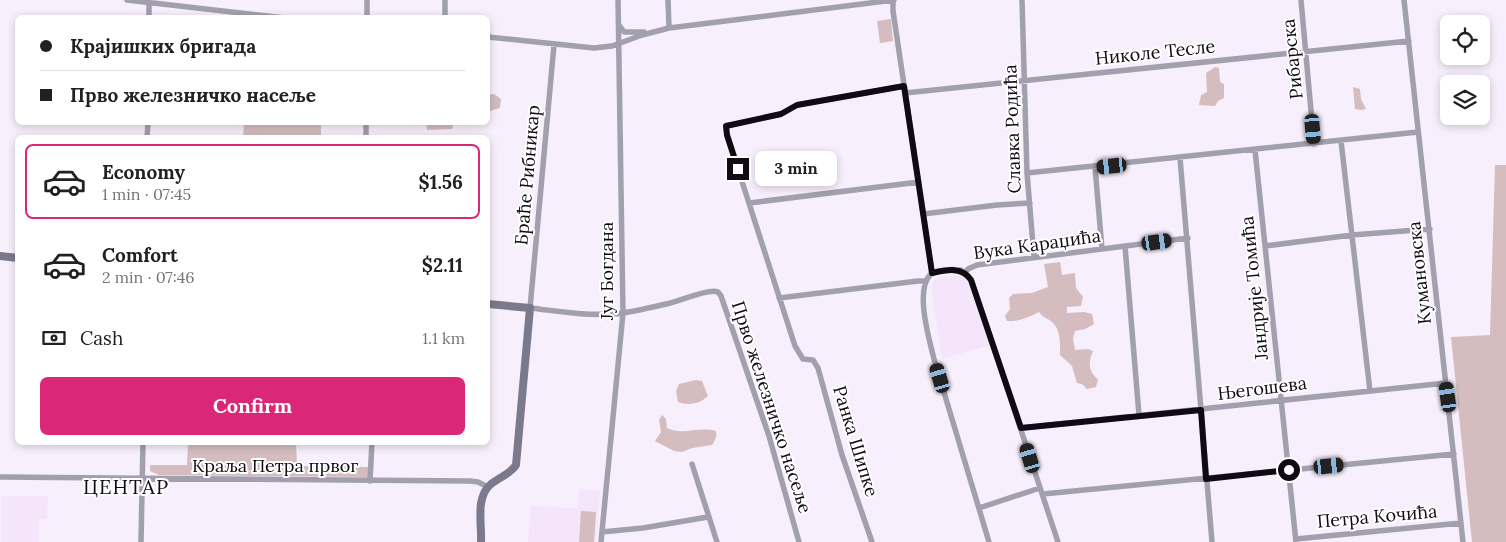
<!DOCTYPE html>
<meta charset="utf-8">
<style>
body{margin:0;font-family:Lora,serif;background:#f2f2f2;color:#202124;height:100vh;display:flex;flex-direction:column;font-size:19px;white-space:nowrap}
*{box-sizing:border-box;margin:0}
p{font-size:16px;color:#757577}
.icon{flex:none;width:28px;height:28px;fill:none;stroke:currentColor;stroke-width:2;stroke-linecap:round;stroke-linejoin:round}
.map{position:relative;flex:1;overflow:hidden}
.side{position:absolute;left:15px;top:135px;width:475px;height:310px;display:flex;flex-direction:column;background:#fff;border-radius:8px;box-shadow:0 2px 8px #0003}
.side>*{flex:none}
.top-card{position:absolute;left:15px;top:15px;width:475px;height:110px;border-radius:8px;box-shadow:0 2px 8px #0003;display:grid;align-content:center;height:110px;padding:0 25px;background:#fff}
.controls{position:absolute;left:1440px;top:15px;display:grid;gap:10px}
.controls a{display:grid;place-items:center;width:50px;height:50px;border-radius:8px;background:#fff;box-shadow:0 2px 8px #0003;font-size:25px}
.end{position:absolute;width:22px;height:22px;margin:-11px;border:6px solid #100a13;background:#fff;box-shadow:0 0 0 2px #fff}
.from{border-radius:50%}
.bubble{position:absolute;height:35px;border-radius:8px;background:#fff;box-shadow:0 2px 8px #0003;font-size:16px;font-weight:700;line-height:35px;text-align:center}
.car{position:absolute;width:15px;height:30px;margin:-15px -8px;border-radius:6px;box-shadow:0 0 4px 1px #0007;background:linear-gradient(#222 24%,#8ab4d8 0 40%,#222 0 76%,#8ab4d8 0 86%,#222 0)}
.top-card b{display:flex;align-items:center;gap:18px;height:48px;font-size:19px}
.top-card b+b{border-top:1px solid #e0e0e0}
.top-card i{width:12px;height:12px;background:#202124}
ul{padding:9px 0 0;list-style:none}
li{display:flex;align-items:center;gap:15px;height:75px;margin:0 10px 8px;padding:0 15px;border:2px solid transparent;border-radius:8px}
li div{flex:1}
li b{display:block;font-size:19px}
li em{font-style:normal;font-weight:700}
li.active{border-color:#db2777}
li>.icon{width:45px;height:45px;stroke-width:1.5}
.pay{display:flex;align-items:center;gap:12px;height:55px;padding:0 25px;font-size:19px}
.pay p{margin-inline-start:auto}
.button{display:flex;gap:10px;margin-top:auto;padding:10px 25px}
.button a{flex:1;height:58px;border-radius:8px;background:#db2777;color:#fff;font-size:20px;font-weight:700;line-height:58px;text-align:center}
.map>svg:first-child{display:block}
.built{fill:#f4e5fa}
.green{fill:#d4bcbf}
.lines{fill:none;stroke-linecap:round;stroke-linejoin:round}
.street{stroke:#a2a0ae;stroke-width:5.5}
.secondary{stroke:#7b798c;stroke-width:8}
.route{stroke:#100a13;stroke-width:6}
.labels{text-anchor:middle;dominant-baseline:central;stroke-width:4;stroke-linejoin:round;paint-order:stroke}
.street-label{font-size:18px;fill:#100a13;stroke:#fff}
.quarter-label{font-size:20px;letter-spacing:1px;fill:#100a13;stroke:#fff}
</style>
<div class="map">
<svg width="1506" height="542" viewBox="0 0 1506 542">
<rect width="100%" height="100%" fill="#f7effb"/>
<path class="built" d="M941,276H960L967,280L990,345L942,359L931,288L933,281Z
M580,489L600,491L596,542H528L531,506L577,508Z
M1,496H48L47,519H39V542H1Z"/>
<path class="green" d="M891,19L893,41L880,43L877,21Z
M1215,67L1219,68L1220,82L1224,84V98L1218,101L1215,106L1199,105L1201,95L1207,92L1206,73Z
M1353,87L1360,89L1361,99L1366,109L1361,110L1355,109Z
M494,94L501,99L500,108L490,111L488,115V95Z
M244,123H321V137H243Z
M426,123V122L454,123L452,129L427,130Z
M1495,165H1506V542H1472L1451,337L1490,335Z
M1060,262L1062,275L1075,273L1076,288L1083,297L1081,306L1067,307V313L1084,312L1092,314L1094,324L1085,329L1075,331L1073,338L1075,350L1088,349L1093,351C1088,364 1088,370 1098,380L1096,387L1087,389L1082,384L1077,383L1072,366L1060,355C1060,345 1061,329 1052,322C1047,317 1045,320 1039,312C1030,317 1017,322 1007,321L1005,316L1010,309L1009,298L1013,294L1032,293L1048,287L1044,264Z
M696,380L702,381L708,396C700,404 688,406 678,402L676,391L679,384Z
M662,415L666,419L667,428C682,436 700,426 716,431C717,437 715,440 712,445L692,448L682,452L674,451L655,441L661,432L659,420Z
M296,442L297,466L369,467L368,477L159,475L150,471V465H187L188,443Z
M581,511L596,512L594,542H579Z"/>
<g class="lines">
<path class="street" d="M127,0L285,18
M668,0L669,28
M893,0V11L932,273
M1022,0L1027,173L1034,257
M1301,0L1314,144
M1404,0L1463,542
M149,18V0
M367,18V0
M445,18V0
M619,25L624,32H644
M488,37L594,48L612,46L642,35L669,28L894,0
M554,45L530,308C557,311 585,316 612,314C630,313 648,308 666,304C678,302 708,288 718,292L721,296L769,436L799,542
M905,93L1409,41
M147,138L148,122
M366,138V122
M1341,141L1370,391
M1255,150L1296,542
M1180,158L1212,542
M1095,167L1102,249
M1027,173L1418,132
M749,203L919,182
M923,214L997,205L1030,203
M1125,246L1139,415
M1265,246L1352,235L1430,229
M965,272L968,269L977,265L1188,238
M779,298L918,281H923L925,283
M1021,428L1446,383
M692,464L717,542
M0,477L470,481L478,482L488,487
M370,481L372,442
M1043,494L1454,454
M979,508L1040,488
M602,532L643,528L708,517
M1296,539L1461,523
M141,542L143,442
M601,542L623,313L618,0
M872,542L842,455L818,368L813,360L803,359L795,346L727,135L726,126L781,114L797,105L904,86
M989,542L934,359C929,339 915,291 930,275C936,269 953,269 961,270L971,279L1058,542"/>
<path class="secondary" d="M0,256L18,258
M481,542C482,524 475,497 491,484C500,477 510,474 516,465L530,308L488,304"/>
</g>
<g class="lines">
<path class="route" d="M738,169L727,135L726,126L781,114L797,105L904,86L932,273C946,270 962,266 971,280L1021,428L1201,410L1206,479L1289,470"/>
</g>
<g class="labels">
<g class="street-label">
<text transform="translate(1155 52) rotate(-6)">Николе Тесле</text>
<text transform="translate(1292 59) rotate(-96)">Рибарска</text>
<text transform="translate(1012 129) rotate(-92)">Славка Родића</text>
<text transform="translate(527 175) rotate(-85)">Браће Рибникар</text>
<text transform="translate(1037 244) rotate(-8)">Вука Караџића</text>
<text transform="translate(606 271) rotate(-90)">Југ Богдана</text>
<text transform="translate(1419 273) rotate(-96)">Кумановска</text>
<text transform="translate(1254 288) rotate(-96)">Јандрије Томића</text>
<text transform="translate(1262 388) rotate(-7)">Његошева</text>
<text transform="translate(772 407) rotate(72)">Прво железничко насеље</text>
<text transform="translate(856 441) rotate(73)">Ранка Шипке</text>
<text x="275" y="465">Краља Петра првог</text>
<text transform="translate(1377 516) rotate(-5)">Петра Кочића</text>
</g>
<g class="quarter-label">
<text x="126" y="486">ЦЕНТАР</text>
</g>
</g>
</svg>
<div class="controls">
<a><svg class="icon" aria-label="locate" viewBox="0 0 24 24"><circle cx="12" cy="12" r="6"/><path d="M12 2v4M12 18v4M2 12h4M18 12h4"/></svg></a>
<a><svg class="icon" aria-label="layers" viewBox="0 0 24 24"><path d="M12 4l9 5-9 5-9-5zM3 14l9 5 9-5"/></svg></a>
</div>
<i class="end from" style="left:1289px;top:470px"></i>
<i class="end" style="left:738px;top:169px"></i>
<div class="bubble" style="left:755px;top:151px;width:82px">3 min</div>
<i class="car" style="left:1313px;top:129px;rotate:175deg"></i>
<i class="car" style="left:1112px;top:166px;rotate:264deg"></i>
<i class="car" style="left:1157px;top:242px;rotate:82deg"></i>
<i class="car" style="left:940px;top:378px;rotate:343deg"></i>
<i class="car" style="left:1448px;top:397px;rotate:352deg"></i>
<i class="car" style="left:1030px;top:458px;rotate:343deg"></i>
<i class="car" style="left:1329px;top:466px;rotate:84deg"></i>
<div class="top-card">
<b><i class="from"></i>Крајишких бригада</b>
<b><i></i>Прво железничко насеље</b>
</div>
<section class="side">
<ul>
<li class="active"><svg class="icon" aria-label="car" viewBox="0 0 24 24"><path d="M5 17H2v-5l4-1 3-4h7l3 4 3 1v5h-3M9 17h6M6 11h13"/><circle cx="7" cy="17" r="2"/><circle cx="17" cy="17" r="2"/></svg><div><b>Economy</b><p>1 min · 07:45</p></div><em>$1.56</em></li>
<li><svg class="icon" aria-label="car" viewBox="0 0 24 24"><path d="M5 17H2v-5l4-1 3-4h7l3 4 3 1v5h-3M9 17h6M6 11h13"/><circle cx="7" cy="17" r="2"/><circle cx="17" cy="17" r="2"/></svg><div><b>Comfort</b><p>2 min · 07:46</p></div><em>$2.11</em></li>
</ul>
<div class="pay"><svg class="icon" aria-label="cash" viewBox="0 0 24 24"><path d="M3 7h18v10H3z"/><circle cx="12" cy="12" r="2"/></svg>Cash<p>1.1 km</p></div>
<div class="button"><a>Confirm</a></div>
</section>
</div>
